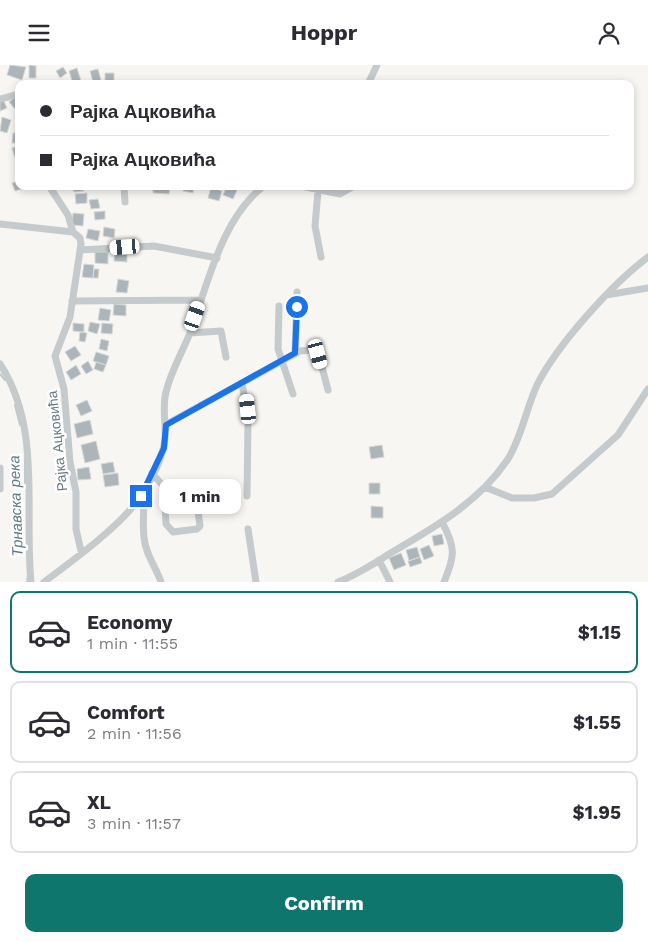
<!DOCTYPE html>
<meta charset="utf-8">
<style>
body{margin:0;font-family:"Work Sans",sans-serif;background:#f7f7f7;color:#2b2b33;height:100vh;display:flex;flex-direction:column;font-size:19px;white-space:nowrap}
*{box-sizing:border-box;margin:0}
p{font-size:16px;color:#7c7c81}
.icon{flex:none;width:28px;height:28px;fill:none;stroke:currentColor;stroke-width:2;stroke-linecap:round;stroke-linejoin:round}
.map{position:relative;height:517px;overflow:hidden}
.details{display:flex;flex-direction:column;background:#fff;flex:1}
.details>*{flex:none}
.hud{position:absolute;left:15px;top:15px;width:619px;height:110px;border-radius:10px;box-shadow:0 2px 8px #0003;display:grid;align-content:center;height:110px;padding:0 25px;background:#fff}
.end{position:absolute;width:22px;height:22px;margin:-11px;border:6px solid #1a73e8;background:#fff;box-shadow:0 0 0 2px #fff}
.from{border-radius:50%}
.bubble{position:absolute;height:35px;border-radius:10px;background:#fff;box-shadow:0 2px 8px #0003;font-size:16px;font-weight:700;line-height:35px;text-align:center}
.car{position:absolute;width:15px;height:30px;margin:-15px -8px;border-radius:6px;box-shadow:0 0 4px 1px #0007;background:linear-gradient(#fff 24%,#345 0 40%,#fff 0 76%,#345 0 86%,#fff 0)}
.hud b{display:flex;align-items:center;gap:18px;height:48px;font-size:19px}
.hud b+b{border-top:1px solid #e1e1e2}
.hud i{width:12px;height:12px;background:#2b2b33}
ul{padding:9px 0 0;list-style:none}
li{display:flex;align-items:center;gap:15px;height:82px;margin:0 10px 8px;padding:0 15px;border:2px solid #e1e1e2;border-radius:10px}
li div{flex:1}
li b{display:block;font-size:19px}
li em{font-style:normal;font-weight:700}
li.selected{border-color:#0f766e}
li>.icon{width:45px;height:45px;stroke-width:1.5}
.cta{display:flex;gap:10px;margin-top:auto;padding:10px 25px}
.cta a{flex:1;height:58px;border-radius:10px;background:#0f766e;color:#fff;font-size:20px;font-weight:700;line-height:58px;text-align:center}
header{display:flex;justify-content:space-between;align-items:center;height:65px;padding:0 25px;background:#fff;font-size:22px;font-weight:700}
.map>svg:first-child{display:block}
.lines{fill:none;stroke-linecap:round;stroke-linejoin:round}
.stream{stroke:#bccace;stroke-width:2}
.building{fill:#acb6ba;stroke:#d8d8d5}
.street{stroke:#c5cacc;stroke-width:7}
.route{stroke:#1a73e8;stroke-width:6}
.labels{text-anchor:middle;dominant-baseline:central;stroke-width:5;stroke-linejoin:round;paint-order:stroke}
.street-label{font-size:14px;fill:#637986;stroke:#fff}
.water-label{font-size:15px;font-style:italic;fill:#5e7b83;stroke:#fff}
</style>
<header><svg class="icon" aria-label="menu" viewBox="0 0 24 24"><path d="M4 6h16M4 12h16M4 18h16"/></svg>Hoppr<svg class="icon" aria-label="person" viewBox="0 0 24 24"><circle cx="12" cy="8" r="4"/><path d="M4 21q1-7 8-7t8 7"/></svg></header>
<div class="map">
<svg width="648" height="517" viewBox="0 0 648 517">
<rect width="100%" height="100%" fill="#f7f6f2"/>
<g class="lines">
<path class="stream" d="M0,309L5,315
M15,340L20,360
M25,393V418
M27,517L28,510"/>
</g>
<path class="building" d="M10,0L26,2L22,15L7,10Z
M29,0L36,1V13H29Z
M63,2L67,8L60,13L56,6Z
M77,3L81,16L73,19L69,6Z
M98,4L101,15L93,17L90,6Z
M105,8H114V19H105Z
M18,30L19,43L16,45L9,37Z
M3,34L7,43L0,46V35Z
M2,52L11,55L7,68L0,66Z
M13,68H19V78H12Z
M19,81V92L15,93L12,83Z
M19,116V121L24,123L15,126L12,118Z
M73,121H84V126L74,127Z
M153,121H170L169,129L153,128Z
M184,121H194L193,128L183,126Z
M227,121L238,123L233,134L223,130Z
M211,122L222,126L219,136L208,133Z
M87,128V138L76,139L75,129Z
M98,134L100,143L91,144L89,135Z
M105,146V154L95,155L94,147Z
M73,148L84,149L83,161L72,160Z
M104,162L115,164L114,173L103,171Z
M88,164L100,166L98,176L86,173Z
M115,185L127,186V197L114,196Z
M95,187H108V199L95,198Z
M84,199L94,200L93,213L82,212Z
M94,204H99L98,213H93Z
M118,214L129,216L127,228L116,227Z
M114,239L126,240V251L113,250Z
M100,243L111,245L109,256L98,255Z
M90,257L100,259L97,269L88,266Z
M73,258L84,259V267L73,266Z
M102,258L113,259L112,269L101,268Z
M80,267L87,268L85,277L79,276Z
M101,274L109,276L107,286L99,284Z
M75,281L81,290L71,296L65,287Z
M96,287L109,291L106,300L93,296Z
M88,296L93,305L86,309L81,301Z
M96,297L106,300L103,307L94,304Z
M76,300L81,309L71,315L66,307Z
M87,335L92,346L81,351L76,340Z
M90,355L93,369L77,373L74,359Z
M96,376L100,394L85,398L81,380Z
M382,380L384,392L371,394L369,382Z
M113,397L115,407L103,409L101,399Z
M89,402L91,414L78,415L77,404Z
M118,408L119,420L105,422L103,410Z
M369,418H380V429H369Z
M371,441L383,442V453H371Z
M442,469L444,479L434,481L432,471Z
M429,480L434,491L424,495L420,484Z
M417,482L420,492L409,496L406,485Z
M401,488L406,500L394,505L389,493Z
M420,492L422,498L410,502L408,496Z"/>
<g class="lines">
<path class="street" d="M368,19L377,0
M0,34L19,29
M49,121L68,150L73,167
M124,121L125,137
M301,121L340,129L354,121
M318,126L315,161L321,192
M0,159L73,167
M73,167L80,173L81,179L70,252L55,291L64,324L70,397L76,427V464L81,486
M80,185L154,181L217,193
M606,230L648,223
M72,236L201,235
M279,241L278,284L293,329
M190,268L221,266L226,292
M295,288L297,227
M0,299C42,363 24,445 31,517
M242,318L248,356L247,431
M165,360L300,286L312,285L318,287L328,325
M0,403V424
M152,408L164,422L166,459L173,467L197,464L200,461L197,440L205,425
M485,422L512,433H534L552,429L618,370L648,324
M143,428C145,443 142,457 144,472C145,489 156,502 161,517
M442,457C456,483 455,491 444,517
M248,464L256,517
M379,495L390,517
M44,517C71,497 123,459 140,432C151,416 164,391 165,373C166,358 162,342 166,327C171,306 182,288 190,268C207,221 222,152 264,121
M338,517C359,509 376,497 394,486C437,461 480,436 508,394C522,371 526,344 537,320C557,280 612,219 648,192"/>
</g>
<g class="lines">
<path class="route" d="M141,431L164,383L166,360L295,288L297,242"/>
</g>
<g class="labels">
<g class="street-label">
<text transform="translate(57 376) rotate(-96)">Рајка Ацковића</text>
</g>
<g class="water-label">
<text transform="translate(16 441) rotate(-92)">Трнавска река</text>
</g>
</g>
</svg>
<i class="end from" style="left:297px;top:242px"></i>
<i class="end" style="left:141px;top:431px"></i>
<div class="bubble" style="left:159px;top:414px;width:82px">1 min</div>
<i class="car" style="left:125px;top:182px;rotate:266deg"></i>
<i class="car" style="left:195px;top:251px;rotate:19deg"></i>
<i class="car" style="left:318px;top:289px;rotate:165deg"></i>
<i class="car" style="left:248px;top:344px;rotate:354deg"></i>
<div class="hud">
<b><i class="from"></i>Рајка Ацковића</b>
<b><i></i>Рајка Ацковића</b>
</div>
</div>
<section class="details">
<ul>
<li class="selected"><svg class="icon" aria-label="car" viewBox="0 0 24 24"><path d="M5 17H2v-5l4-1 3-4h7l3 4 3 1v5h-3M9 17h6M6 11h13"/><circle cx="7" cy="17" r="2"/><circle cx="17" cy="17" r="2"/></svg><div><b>Economy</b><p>1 min · 11:55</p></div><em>$1.15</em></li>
<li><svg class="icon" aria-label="car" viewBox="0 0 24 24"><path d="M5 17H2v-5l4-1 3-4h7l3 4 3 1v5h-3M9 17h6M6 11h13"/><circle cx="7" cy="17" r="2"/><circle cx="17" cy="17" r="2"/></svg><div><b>Comfort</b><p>2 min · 11:56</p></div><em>$1.55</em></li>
<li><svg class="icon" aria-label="car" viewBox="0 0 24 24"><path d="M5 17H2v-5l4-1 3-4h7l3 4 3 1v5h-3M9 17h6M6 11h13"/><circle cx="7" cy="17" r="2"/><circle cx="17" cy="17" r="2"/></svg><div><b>XL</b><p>3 min · 11:57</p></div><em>$1.95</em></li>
</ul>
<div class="cta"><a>Confirm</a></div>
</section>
